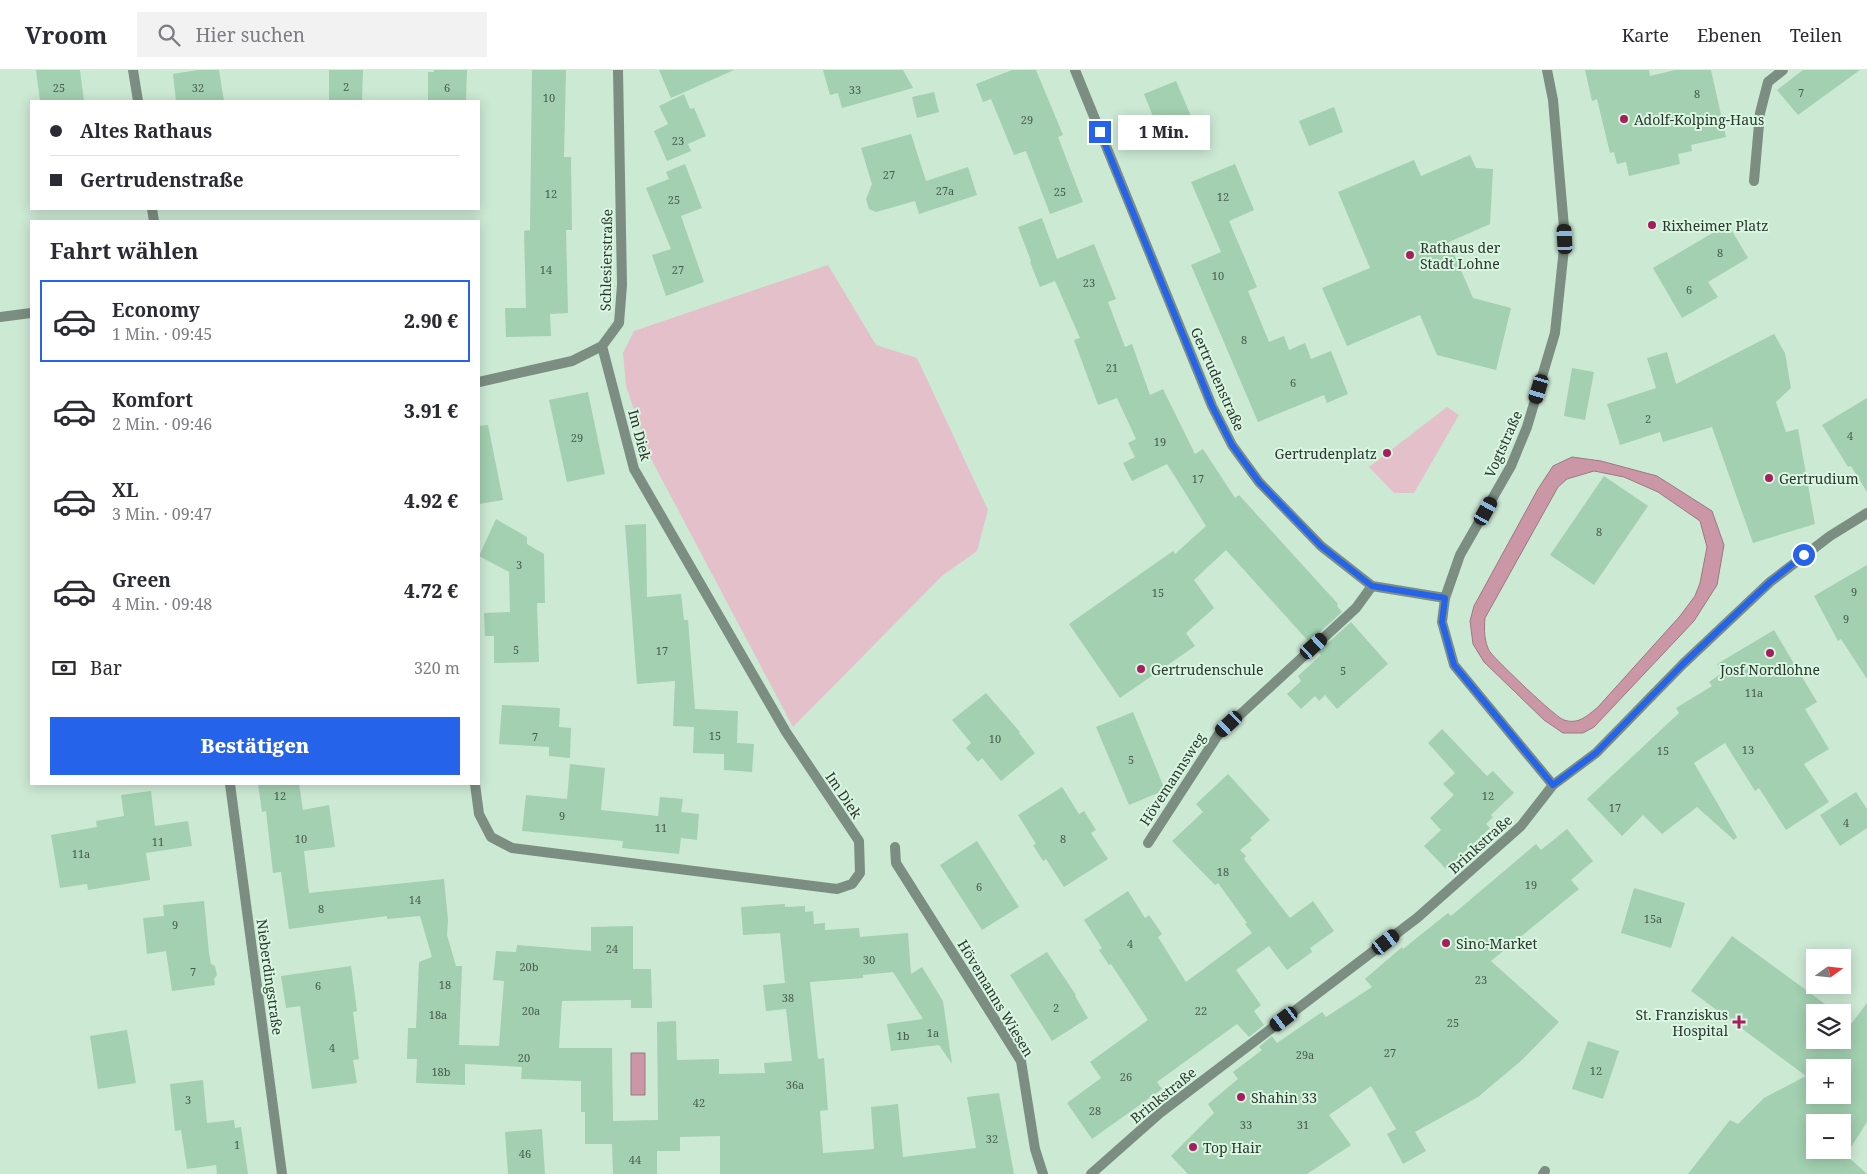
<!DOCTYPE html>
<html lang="de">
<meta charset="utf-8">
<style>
body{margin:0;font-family:"Noto Serif",serif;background:#f2f2f3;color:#2b2b33;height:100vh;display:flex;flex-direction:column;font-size:19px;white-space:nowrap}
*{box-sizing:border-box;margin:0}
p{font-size:16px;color:#7c7c81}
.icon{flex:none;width:28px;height:28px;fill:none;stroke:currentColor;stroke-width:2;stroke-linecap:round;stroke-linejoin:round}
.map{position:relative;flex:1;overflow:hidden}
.sheet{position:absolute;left:30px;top:150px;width:450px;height:565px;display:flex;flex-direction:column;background:#fff;border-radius:0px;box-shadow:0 2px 12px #0003}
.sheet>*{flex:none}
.top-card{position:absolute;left:30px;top:30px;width:450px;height:110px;border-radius:0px;box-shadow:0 2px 12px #0003;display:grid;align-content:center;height:110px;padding:0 20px;background:#fff}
.needle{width:32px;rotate:75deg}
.fabs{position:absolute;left:1806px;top:879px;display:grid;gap:10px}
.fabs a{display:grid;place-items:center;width:45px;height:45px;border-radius:0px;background:#fff;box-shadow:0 2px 12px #0003;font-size:25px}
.end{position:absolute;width:22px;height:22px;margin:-11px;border:6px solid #2563eb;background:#fff;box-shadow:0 0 0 2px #fff}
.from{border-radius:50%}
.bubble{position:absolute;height:35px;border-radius:0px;background:#fff;box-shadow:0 2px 12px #0003;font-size:16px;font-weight:800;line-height:35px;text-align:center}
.car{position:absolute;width:15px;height:30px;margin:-15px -8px;border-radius:6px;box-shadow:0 0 4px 1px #0007;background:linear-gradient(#222 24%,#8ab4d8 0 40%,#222 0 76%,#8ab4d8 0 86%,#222 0)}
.top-card b{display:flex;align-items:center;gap:18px;height:48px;font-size:19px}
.top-card b+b{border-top:1px solid #e1e1e2}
.top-card i{width:12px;height:12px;background:#2b2b33}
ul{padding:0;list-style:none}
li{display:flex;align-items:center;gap:15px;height:82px;margin:0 10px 8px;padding:0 10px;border:2px solid transparent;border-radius:0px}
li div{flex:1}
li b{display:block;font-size:19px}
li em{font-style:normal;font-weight:800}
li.selected{border-color:#2563eb}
li>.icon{width:45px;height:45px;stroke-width:1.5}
h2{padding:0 20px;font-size:22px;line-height:60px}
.pay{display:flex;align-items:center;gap:12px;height:55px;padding:0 20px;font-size:19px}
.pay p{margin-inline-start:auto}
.action{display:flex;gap:10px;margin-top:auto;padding:10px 20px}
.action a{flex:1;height:58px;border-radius:0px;background:#2563eb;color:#fff;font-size:20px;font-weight:800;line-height:58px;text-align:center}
header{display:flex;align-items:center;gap:30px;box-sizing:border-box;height:70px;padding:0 25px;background:#fff;border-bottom:1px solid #e1e1e2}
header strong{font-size:24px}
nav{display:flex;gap:28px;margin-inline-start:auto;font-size:18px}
.search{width:350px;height:45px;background:#f2f2f3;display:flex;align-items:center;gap:12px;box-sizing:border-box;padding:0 18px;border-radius:0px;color:#7c7c81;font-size:19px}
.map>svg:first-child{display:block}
.green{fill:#e4c0ca}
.water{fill:#cb96a6;stroke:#9b7982;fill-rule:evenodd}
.building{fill:#a2d0b0;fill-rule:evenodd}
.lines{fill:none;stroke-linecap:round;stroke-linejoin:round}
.pedestrian{stroke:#7b8e81;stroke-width:10}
.minor{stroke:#7b8e81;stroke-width:10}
.tertiary{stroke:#7b8e81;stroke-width:10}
.route{stroke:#2563eb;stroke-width:6}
.poi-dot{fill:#a91c5d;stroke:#d9f6e1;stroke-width:2}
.labels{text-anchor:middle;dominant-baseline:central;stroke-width:4;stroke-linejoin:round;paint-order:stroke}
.number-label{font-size:11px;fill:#495c4e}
.poi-label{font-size:14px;fill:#2b362e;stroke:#d9f6e1;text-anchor:start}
.street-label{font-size:14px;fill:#2b362e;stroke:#d9f6e1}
</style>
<header>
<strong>Vroom</strong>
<div class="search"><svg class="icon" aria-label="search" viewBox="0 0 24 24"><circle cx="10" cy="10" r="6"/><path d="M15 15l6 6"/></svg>Hier suchen</div>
<nav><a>Karte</a><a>Ebenen</a><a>Teilen</a></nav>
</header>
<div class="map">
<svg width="1867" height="1104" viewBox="0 0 1867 1104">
<rect width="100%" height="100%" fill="#cce9d4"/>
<path class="green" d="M828,195L876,275L917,288L988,440L977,481L942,506L793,657L649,385L626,316L623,283L634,261Z
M1447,337L1459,345L1414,423H1394L1369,397Z"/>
<path class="water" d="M1572,387L1601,391L1657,406L1712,441L1724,475L1717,515L1694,551L1594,657L1583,663H1563L1544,650L1484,592L1473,574L1470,551L1474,536L1538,419L1553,396ZM1594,401L1624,407L1658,422L1700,451L1707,477L1700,513L1695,526L1680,546L1598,637C1588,645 1579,655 1564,650C1556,648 1496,590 1490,582C1484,572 1484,560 1485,548L1558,417L1567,409Z
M631,983H645V1025H631Z"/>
<path class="building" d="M36,0H80L84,31H40Z
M198,0H219L224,31H176L173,4Z
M329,0H363L362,31H329Z
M434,0H467L466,31H428V2H434Z
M532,0H566L564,87H571L572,160H566L568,243L550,244L551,266L506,267L505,238H526L524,161L530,160Z
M659,0H734L671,28Z
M823,0H903L913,18L842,38L838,23L830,25Z
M1012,0H1036L1063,65L1058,67L1083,132L1050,144L1026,81L1014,85L991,29L983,32L976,14Z
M1585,0H1649L1650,6L1675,0H1711L1726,67L1691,75L1692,81L1678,84L1680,94L1629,106L1626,92L1617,94L1614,82L1610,83L1597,29L1592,31Z
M1803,0H1860L1798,45L1777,20Z
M1176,11L1196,58L1163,71L1144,24Z
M934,22L939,42L917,48L912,27Z
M684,24L690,39L694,38L706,66L688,74L691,81L667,91L654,61L668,54L659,36Z
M1334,37L1343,62L1309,76L1299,51Z
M911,64L926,111L968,97L977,125L919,144L915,131L876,142L869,139L866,129L872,114L861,78Z
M1470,85L1476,98L1493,99L1490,154L1449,172L1473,228L1511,238L1496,300L1437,285L1420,245L1347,276L1322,218L1370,198L1338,122L1414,90L1421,106Z
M685,94L702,138L681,146L704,212L666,226L652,185L671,179L646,118L669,109L666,102Z
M1235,94L1254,140L1229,151L1257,217L1248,221L1269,272L1284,266L1289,280L1305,273L1311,289L1331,281L1348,324L1327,333L1324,325L1258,352L1191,195L1221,182L1191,112Z
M1042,148L1057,189L1094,174L1116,229L1108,232L1125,277L1132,274L1150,325L1163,319L1195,384L1203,379L1235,428L1239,425L1338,534L1337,536L1342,542L1309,572L1226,480L1194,510L1214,538L1186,563L1195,576L1120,628L1069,554L1173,481L1175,484L1206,456L1167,394L1132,411L1123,393L1135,387L1128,373L1136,369L1117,328L1098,335L1074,270L1080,268L1055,211L1040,217L1030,192L1031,191L1018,157Z
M1728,154L1748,188L1708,212L1718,227L1682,248L1653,198Z
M1774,264L1785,283L1791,318L1776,332L1786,362L1798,359L1815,454L1753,473L1712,357L1663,372L1660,362L1620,375L1607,334L1656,318L1647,288L1667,282L1676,314Z
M1572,298L1594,302L1585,350L1564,346Z
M588,322L605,404L567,412L549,330Z
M1867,328V422L1851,396L1848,397L1822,355Z
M488,355L503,430L479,434V356Z
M1604,406L1648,436L1594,515L1550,485Z
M496,449L527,467V474L544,484L545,533H537L539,592L494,593V566H485L484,543L510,542L509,502L479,486Z
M646,454L647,527L681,524L684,550H688L695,639L738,641L737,673L754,674L752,702L724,700V684L693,683L694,657L673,656L675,611L637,614L625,455Z
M1867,495V609L1841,569L1838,571L1814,526Z
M1351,552L1388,594L1337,639L1325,625L1319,631L1315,626L1301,639L1287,624L1301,611L1298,606L1321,585L1318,582Z
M1774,560L1817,632L1805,639L1829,679L1804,694L1829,732L1786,760L1759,718L1755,721L1725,673L1694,693L1737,767L1734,770L1697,737L1662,764L1643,745L1622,766L1587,729L1679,643L1676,638L1712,616L1709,612L1722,603L1717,594Z
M986,623L1020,662L1019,663L1035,683L1001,711L982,688L978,692L966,678L971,673L952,650Z
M502,635L560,638L559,657L571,658L570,688L549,686V677L499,674Z
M1133,642L1165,720L1129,735L1096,657Z
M1442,659L1487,706L1493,701L1514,723L1491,745L1493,747L1486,754L1490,758L1446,799L1424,776L1441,760L1430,748L1454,725L1443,714L1455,703L1428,673Z
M570,694L605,698L601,740L658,746L660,727L683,729L681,742L699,744L697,770L681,768L679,784L622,778L623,771L522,761L526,725L567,729Z
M1228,704L1270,750L1250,768L1252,770L1240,780L1246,786L1244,789L1290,848L1313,831L1334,861L1310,878L1312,882L1287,900L1269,876L1236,900L1261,935L1254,941L1264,955L1249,967L1237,954L1157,1012L1162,1019L1092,1069L1067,1033L1101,1008L1090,992L1148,950L1111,894L1109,895L1099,880L1102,878L1084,850L1128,821L1145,848L1149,845L1162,864L1158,867L1186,912L1252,863L1245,854L1247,853L1218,813L1215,815L1172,771L1203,742L1196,734Z
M258,714H299L303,740L329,735L335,777L304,781L309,823L444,809L448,850L447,865L456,896H462L459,975L499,976L504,911L493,910L496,881L516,882L517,875L591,881V857L633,856V899H651L652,938H631V930L562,931L559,978H612L613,1051L658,1050L657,952L676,951L677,990L719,989V1004L765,1003L764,993L792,991L786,939L766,941L763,915L785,913L780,863L743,865L741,837L785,834V837L805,836V842L813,841L814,854L825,853V860L859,858L860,867L908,863L911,904L922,897L943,931L952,994L939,975L891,981L887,954L923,949L893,902L863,905V908L810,912L818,989L824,988L828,1040L820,1041L823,1083L874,1079L871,1037L898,1034L903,1087L976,1078L967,1027L999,1023L1014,1104H720V1066L680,1067V1081H657V1104H613L612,1074H585V1042H581V1011L521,1009L522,997L465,994V1015L416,1013L417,989H407L408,958H416L419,892L432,887L420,846L387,849V846L289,859L281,802L273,803L266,741L262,742Z
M1062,717L1079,744L1084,741L1096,760L1091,763L1108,789L1064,817L1046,789L1043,791L1033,775L1036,774L1018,745Z
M151,721L155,756L188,751L192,776L146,783L150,810L88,820L87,814L60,818L51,765L97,757L96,751L124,746L121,725Z
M1856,722L1867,739V758L1840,776L1820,745Z
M1567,759L1593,791L1571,810L1579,819L1491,891L1559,952L1522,990L1478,1027L1415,1062L1426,1081L1403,1094L1387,1064L1396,1059L1371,1016L1329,1045L1351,1075L1307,1104H1188L1171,1086L1214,1043L1208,1034L1238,1009L1233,1002L1262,980L1259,977L1272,966L1277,973L1322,942L1326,947L1372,917L1365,909L1402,877L1403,879L1448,843L1451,846L1536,774L1541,780Z
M977,771L1019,837L982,860L940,795Z
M1634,818L1685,833L1671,878L1621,863Z
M204,831L209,883L211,894L215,896L217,905L214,909L215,915L172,921L166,881L147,884L143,848L164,846L163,835Z
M1732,866L1836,942H1815V970H1842V948L1851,954L1867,933V1052L1846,1085L1867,1104H1688L1730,1050L1738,1054L1764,1028L1806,1006L1691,921ZM1815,998H1842V1025H1815ZM1815,1052H1842V1080H1815Z
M1047,882L1076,925L1075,926L1088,948L1052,971L1010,905Z
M351,896L357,941L353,942L359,989L353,990L357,1013L312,1019L300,936L286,938L281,906Z
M127,960L136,1013L98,1019L90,966Z
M1588,971L1619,981L1603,1029L1572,1019Z
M203,1010L207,1053L234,1050L235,1058L241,1057L248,1104H217L216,1095L187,1099L181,1060L175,1061L170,1014Z
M542,1059L545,1104H508L505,1062Z"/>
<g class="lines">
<path class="pedestrian" d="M1754,111L1760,43L1768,12L1783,0"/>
<path class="minor" d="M133,0L138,31
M1075,0L1212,336L1232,375L1259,412L1321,476L1372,516L1445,528
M152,139L154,151
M0,247L31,243
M479,312L572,291L602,276L619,253L622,215L618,0
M230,714L282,1104
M475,714L479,744L491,767L512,778L837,819L852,814L860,803L859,771L786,662L634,399L602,276
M1148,773L1218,665L1356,538L1372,516
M895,777L896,793L1021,991L1035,1079L1043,1104
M1543,1104L1545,1101"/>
<path class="tertiary" d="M1547,0L1553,30L1565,169L1555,263L1527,357L1511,396L1460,485L1445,528L1442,552L1454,595L1553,715
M1091,1104L1160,1043L1417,848L1521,756L1553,715L1596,683L1683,594L1770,512L1830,466L1867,443"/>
</g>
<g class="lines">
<path class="route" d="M1100,62L1212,336L1232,375L1259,412L1321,476L1372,516L1445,528L1442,552L1454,595L1553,715L1596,683L1683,594L1739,541L1770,512L1804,485"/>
</g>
<g class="poi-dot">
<circle cx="1624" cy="49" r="5"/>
<circle cx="1652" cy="155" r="5"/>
<circle cx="1410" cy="185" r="5"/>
<circle cx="1387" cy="383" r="5"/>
<circle cx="1769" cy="408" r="5"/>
<circle cx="1770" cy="583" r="5"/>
<circle cx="1141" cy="599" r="5"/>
<circle cx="1446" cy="873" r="5"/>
<path d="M1736.5 944.5h5v5h5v5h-5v5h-5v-5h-5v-5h5z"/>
<circle cx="1241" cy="1027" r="5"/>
<circle cx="1193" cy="1077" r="5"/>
</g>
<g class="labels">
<g class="number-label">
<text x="346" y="16">2</text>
<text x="59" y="17">25</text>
<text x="198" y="17">32</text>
<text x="447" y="17">6</text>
<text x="855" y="19">33</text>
<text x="1801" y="22">7</text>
<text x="1697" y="23">8</text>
<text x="549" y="27">10</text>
<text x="1027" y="49">29</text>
<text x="678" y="70">23</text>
<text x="889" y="104">27</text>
<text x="945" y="120">27a</text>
<text x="1060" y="121">25</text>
<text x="551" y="123">12</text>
<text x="1223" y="126">12</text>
<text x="674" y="129">25</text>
<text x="1720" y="182">8</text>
<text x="546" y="199">14</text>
<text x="678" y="199">27</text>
<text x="1218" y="205">10</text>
<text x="1089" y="212">23</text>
<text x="1689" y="219">6</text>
<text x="1244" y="269">8</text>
<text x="1112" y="297">21</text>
<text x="1293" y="312">6</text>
<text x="1648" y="348">2</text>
<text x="1850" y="365">4</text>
<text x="577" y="367">29</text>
<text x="1160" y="371">19</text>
<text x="1198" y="408">17</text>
<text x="1599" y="461">8</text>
<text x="519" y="494">3</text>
<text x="1854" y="521">9</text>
<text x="1158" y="522">15</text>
<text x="1846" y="548">9</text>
<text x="516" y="579">5</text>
<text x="662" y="580">17</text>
<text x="1343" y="600">5</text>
<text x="1754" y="622">11a</text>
<text x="715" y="665">15</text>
<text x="535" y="666">7</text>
<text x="995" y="668">10</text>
<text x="1748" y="679">13</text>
<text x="1663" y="680">15</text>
<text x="1131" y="689">5</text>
<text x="280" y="725">12</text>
<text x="1488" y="725">12</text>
<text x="1615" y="737">17</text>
<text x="562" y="745">9</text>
<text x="1846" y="752">4</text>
<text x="661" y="757">11</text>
<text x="301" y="768">10</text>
<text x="1063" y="768">8</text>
<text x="158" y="771">11</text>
<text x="81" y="783">11a</text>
<text x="1223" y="801">18</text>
<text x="1531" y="814">19</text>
<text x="979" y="816">6</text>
<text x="415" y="829">14</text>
<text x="321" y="838">8</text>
<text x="1653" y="848">15a</text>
<text x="175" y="854">9</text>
<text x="1130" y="873">4</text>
<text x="612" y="878">24</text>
<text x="869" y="889">30</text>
<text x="529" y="896">20b</text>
<text x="193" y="901">7</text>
<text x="1481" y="909">23</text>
<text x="445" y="914">18</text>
<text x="318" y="915">6</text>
<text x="788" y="927">38</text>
<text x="1056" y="937">2</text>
<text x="531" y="940">20a</text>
<text x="1201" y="940">22</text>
<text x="438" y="944">18a</text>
<text x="1453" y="952">25</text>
<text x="933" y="962">1a</text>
<text x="903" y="965">1b</text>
<text x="332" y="977">4</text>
<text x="1390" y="982">27</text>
<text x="1305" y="984">29a</text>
<text x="524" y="987">20</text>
<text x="1596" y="1000">12</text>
<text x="441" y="1001">18b</text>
<text x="1126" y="1006">26</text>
<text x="795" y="1014">36a</text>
<text x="188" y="1029">3</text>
<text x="699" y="1032">42</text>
<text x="1095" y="1040">28</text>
<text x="1246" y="1054">33</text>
<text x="1303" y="1054">31</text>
<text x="992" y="1068">32</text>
<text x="237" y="1074">1</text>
<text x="525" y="1083">46</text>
<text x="635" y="1089">44</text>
</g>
<g class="poi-label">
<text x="1634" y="49">Adolf-Kolping-Haus</text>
<text x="1662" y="155">Rixheimer Platz</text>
<text x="1420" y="177">Rathaus der<tspan x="1420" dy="16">Stadt Lohne</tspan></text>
<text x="1377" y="383" text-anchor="end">Gertrudenplatz</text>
<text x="1779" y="408">Gertrudium</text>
<text x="1151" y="599">Gertrudenschule</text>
<text x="1770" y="599" text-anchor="middle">Josf Nordlohne</text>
<text x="1456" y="873">Sino-Market</text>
<text x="1728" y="944" text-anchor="end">St. Franziskus<tspan x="1728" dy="16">Hospital</tspan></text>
<text x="1251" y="1027">Shahin 33</text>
<text x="1203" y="1077">Top Hair</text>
</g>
<g class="street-label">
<text transform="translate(606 190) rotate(-89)">Schlesierstraße</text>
<text transform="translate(1218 309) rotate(66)">Gertrudenstraße</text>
<text transform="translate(640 365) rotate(75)">Im Diek</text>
<text transform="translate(1503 374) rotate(-66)">Vogtstraße</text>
<text transform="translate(1172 709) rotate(-57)">Hövemannsweg</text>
<text transform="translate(844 725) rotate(56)">Im Diek</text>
<text transform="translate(1480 774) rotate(-42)">Brinkstraße</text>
<text transform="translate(270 907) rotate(82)">Nieberdingstraße</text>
<text transform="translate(996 928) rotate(59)">Hövemanns Wiesen</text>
<text transform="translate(1163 1025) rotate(-39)">Brinkstraße</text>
</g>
</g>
</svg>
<div class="fabs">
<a><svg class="needle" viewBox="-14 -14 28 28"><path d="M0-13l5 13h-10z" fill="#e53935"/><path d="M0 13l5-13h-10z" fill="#7c7c81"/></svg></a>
<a><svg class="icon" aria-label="layers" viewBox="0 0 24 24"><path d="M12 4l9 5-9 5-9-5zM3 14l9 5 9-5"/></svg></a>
<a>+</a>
<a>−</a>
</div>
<i class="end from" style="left:1804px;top:485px"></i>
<i class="end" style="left:1100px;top:62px"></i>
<div class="bubble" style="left:1118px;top:45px;width:92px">1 Min.</div>
<i class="car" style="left:1565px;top:169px;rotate:357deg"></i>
<i class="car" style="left:1539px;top:319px;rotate:197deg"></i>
<i class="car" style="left:1486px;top:441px;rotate:29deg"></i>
<i class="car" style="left:1314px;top:576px;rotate:48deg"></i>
<i class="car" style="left:1229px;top:654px;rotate:227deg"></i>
<i class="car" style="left:1386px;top:872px;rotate:52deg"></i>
<i class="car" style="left:1284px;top:949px;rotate:233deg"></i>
<div class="top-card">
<b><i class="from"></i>Altes Rathaus</b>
<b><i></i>Gertrudenstraße</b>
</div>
<section class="sheet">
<h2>Fahrt wählen</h2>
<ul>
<li class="selected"><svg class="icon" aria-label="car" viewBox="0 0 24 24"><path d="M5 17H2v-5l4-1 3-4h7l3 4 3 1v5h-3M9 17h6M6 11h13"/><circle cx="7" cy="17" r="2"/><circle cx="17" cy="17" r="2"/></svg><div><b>Economy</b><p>1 Min. · 09:45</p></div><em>2.90 €</em></li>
<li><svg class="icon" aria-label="car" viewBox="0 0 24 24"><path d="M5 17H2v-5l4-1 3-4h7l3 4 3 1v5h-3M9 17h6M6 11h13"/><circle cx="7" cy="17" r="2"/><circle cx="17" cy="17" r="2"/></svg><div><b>Komfort</b><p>2 Min. · 09:46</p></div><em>3.91 €</em></li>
<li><svg class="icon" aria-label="car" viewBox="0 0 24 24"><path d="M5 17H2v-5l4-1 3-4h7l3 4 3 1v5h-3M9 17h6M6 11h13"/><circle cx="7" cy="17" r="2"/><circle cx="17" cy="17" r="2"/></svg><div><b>XL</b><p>3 Min. · 09:47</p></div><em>4.92 €</em></li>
<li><svg class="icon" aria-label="car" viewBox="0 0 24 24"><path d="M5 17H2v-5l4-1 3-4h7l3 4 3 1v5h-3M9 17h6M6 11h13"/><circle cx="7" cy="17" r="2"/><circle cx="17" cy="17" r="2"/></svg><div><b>Green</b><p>4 Min. · 09:48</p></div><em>4.72 €</em></li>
</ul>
<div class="pay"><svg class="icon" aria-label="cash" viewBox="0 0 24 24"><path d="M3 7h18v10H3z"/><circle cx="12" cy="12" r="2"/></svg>Bar<p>320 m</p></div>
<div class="action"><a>Bestätigen</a></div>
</section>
</div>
